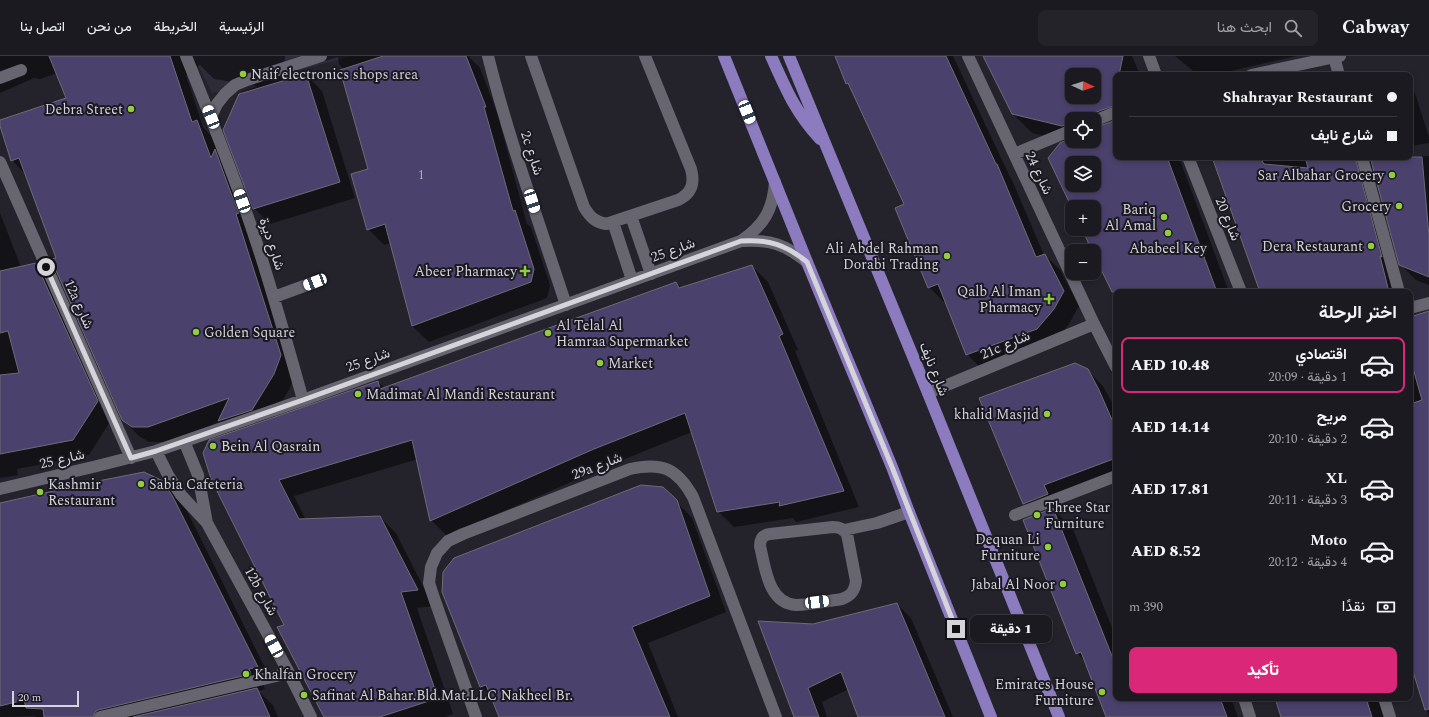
<!DOCTYPE html>
<html lang="ar">
<meta charset="utf-8">
<style>
body{margin:0;font-family:Spectral,Vazirmatn,serif;background:#242329;color:#f1f3f6;direction:rtl;height:100vh;display:flex;flex-direction:column;font-size:15px;white-space:nowrap}
*{box-sizing:border-box;margin:0}
p{font-size:13px;color:#a0a1a5}
.icon{flex:none;width:22px;height:22px;fill:none;stroke:currentColor;stroke-width:2;stroke-linecap:round;stroke-linejoin:round}
.map{position:relative;flex:1;overflow:hidden;direction:ltr}
.panel{position:absolute;left:1113px;top:233px;width:300px;height:412px;display:flex;flex-direction:column;background:#1b1a20;border-radius:8px;box-shadow:0 2px 6px #0003,0 0 0 1px #39383e;direction:rtl}
.panel>*{flex:none}
.guide{position:absolute;left:1113px;top:16px;width:300px;height:88px;border-radius:8px;box-shadow:0 2px 6px #0003,0 0 0 1px #39383e;direction:rtl;display:grid;align-content:center;height:88px;padding:0 16px;background:#1b1a20}
.needle{width:26px;rotate:93deg}
.buttons{position:absolute;left:1065px;top:12px;display:grid;gap:8px}
.buttons a{display:grid;place-items:center;width:36px;height:36px;border-radius:8px;background:#1b1a20;box-shadow:0 2px 6px #0003,0 0 0 1px #39383e;font-size:20px}
.scale{position:absolute;left:12px;bottom:10px;width:67px;box-sizing:border-box;padding-left:4px;border:2px solid #d5d4da;border-top:0;font-size:11px;line-height:14px;white-space:nowrap;color:#d5d4da;-webkit-text-stroke:3px #1a1921;paint-order:stroke}
.end{position:absolute;width:18px;height:18px;margin:-9px;border:5px solid #d5d4da;background:#111;box-shadow:0 0 0 2px #111}
.from{border-radius:50%}
.bubble{position:absolute;height:28px;border-radius:8px;background:#1b1a20;box-shadow:0 2px 6px #0003,0 0 0 1px #39383e;font-size:13px;font-weight:800;line-height:28px;text-align:center;direction:rtl}
.car{position:absolute;width:12px;height:24px;margin:-12px -6px;border-radius:5px;box-shadow:0 0 3px 1px #0007;background:linear-gradient(#fff 24%,#345 0 40%,#fff 0 76%,#345 0 86%,#fff 0)}
.guide b{display:flex;align-items:center;gap:14px;height:38px;font-size:15px}
.guide b+b{border-top:1px solid #39383e}
.guide i{width:10px;height:10px;background:#f1f3f6}
ul{padding:0;list-style:none}
li{display:flex;align-items:center;gap:12px;height:56px;margin:0 8px 6px;padding:0 8px;border:2px solid transparent;border-radius:8px}
li div{flex:1}
li b{display:block;font-size:15px}
li em{font-style:normal;font-weight:800}
li.active{border-color:#db2777}
li>.icon{width:36px;height:36px;stroke-width:1.5}
h2{padding:0 16px;font-size:18px;line-height:48px}
.pay{display:flex;align-items:center;gap:10px;height:44px;padding:0 16px;font-size:15px}
.pay p{margin-inline-start:auto}
.primary-button{display:flex;gap:8px;margin-top:auto;padding:8px 16px}
.primary-button a{flex:1;height:46px;border-radius:8px;background:#db2777;color:#fff;font-size:16px;font-weight:800;line-height:46px;text-align:center}
header{display:flex;align-items:center;gap:24px;box-sizing:border-box;height:56px;padding:0 20px;background:#1b1a20;border-bottom:1px solid #39383e}
header strong{font-size:19px}
nav{display:flex;gap:22px;margin-inline-start:auto;font-size:14px}
.search{width:280px;height:36px;background:#242329;display:flex;align-items:center;gap:10px;box-sizing:border-box;padding:0 14px;border-radius:8px;color:#a0a1a5;font-size:15px}
.map>svg:first-child{display:block}
.built{fill:#2e2b39}
.shadow{fill:#0007;fill-rule:evenodd}
.building{fill:#4b416d;stroke:#6d6b75;fill-rule:evenodd}
.lines{fill:none;stroke-linecap:round;stroke-linejoin:round}
.minor{stroke:#67656f;stroke-width:12}
.major{stroke:#8c7bbe;stroke-width:12}
.route{stroke:#d5d4da;stroke-width:5}
.poi-dot{fill:#92cd3e;stroke:#1a1921;stroke-width:1.5}
.labels{text-anchor:middle;dominant-baseline:central;stroke-width:4;stroke-linejoin:round;paint-order:stroke}
.number-label{font-size:12px;fill:#b2afbf}
.poi-label{font-size:14px;fill:#d5d4da;stroke:#1a1921;text-anchor:end}
.street-label{font-size:14px;fill:#d5d4da;stroke:#1a1921}
</style>
<header>
<strong>Cabway</strong>
<div class="search"><svg class="icon" aria-label="search" viewBox="0 0 24 24"><circle cx="10" cy="10" r="6"/><path d="M15 15l6 6"/></svg>ابحث هنا</div>
<nav><a>الرئيسية</a><a>الخريطة</a><a>من نحن</a><a>اتصل بنا</a></nav>
</header>
<div class="map">
<svg width="1429" height="661" viewBox="0 0 1429 661">
<rect width="100%" height="100%" fill="#24222b"/>
<path class="built" d="M193,0H353L212,37Z"/>
<path class="shadow" d="M0,0H285L283,26L306,19L322,35L355,142L270,168L254,152L225,74L241,36L258,30L214,23L200,9L195,11V21L186,19L203,71L212,81L230,110L296,316L289,334L271,364L378,326L385,332L676,227L682,232L752,210L768,226L798,294L795,295L859,451L796,466L793,462L734,471L718,455L692,376L610,409L447,480L431,464L418,403L294,440L306,464L380,461L396,477L433,550L417,552L453,658L445,661H325L286,569L232,378L220,366L164,386H149L139,380L123,364L57,203L26,119L12,104L0,67V65L67,43L57,17L40,23L34,22L0,37Z
M311,0H468L480,12L501,67L500,68L527,168L531,171L550,229L547,242L429,286L412,270L391,187L384,189L368,173L369,113L345,14L339,8L338,1L318,7Z
M836,0H953L1010,121L1012,124L1044,199H1045L1060,214L1079,250L1069,268L1053,287L982,313L967,298L946,246H944L929,231L906,149L851,31L847,27Z
M984,0H1132L1140,19H1116V101H1178L1180,104L1229,236H1116V243L1083,173H1094V151H1072L1066,85L1032,77L1012,57ZM1072,19H1094V41H1072ZM1072,63H1094V85H1072ZM1072,107H1094V129H1072Z
M1175,0H1296L1218,18L1208,19H1198Z
M1398,15L1401,19H1379Z
M1410,28L1413,31L1429,81V87L1410,90Z
M1429,100V229L1416,224L1400,208L1373,110L1370,115L1400,236H1261L1213,101H1410Z
M0,157L21,211L36,208L52,224L113,361L89,399L17,413L18,419L0,422Z
M1429,256V661L1410,603V262Z
M1087,314L1103,330L1116,354V424L1059,445L1063,455L1057,457L1073,473L1116,582V642H1231L1238,661H1107L1087,607L1077,597L1037,460L1024,447Z
M163,426L178,442L188,457L272,626L263,628L265,633L258,635L273,649L278,661H36L35,660L0,661V448Z
M663,432L692,462L726,556L648,587L678,661H500L492,641L481,630Z
M897,548L911,562L953,661H859L849,633L822,646L827,661H795L813,569Z
M1276,642H1378L1384,661H1282Z"/>
<path class="building" d="M49,0H170L192,66L197,64L211,102L215,93L229,132L239,157L236,158L281,299L274,318L252,354L218,365L229,342L148,371H132L122,364L51,203L56,202L19,102L11,105L0,70V64L66,42Z
M383,0H466L486,51H484L513,155L515,154L534,213L531,226L412,270L385,168L367,174L351,118L368,113L340,14Z
M835,0H946L996,108H997L1036,201L1045,198L1064,235L1054,253L1037,273L966,299L938,228L928,232L895,152L904,148L848,27L846,28Z
M983,0H1123L1119,19H1116V49L1091,58L1087,63H1072V67L1062,70L1012,58ZM1072,19H1094V41H1072Z
M306,18L340,126L253,153L223,74L239,38Z
M1116,64V101H1167L1217,236H1112L1094,199V195H1092L1082,173H1094V151H1072V152L1048,102L1060,87L1072,82V85H1094V72ZM1072,107H1094V129H1072Z
M1212,101H1260L1264,108L1308,112L1305,101H1355L1382,201L1380,200L1389,236H1260Z
M1370,101H1422L1429,180V221L1399,209Z
M36,207L98,345L73,384L0,398V319L19,317L8,275L0,277V215Z
M752,209L783,278L779,280L844,435L779,450L780,446L717,456L685,357L594,393L430,465L412,384L279,424L299,463L380,460L418,534L401,536L438,642L380,661H324L277,571L284,569L211,423L203,397L209,384L378,325L380,333L676,226L679,232Z
M1429,255V653L1425,654L1410,606V348L1422,344L1410,302V261Z
M1075,307L1088,313L1099,334L1116,373V402L1044,429L1048,438L1023,448L979,342Z
M144,416L163,425L173,441L258,611L249,613L251,618L98,654L95,656L93,661H44L43,653L26,652L24,644L0,650V447L98,425Z
M641,429L663,431L677,444L710,540L632,571L670,661H499L486,629L480,631L442,536L443,516L454,502Z
M1053,452L1116,610V642H1220L1227,661H1106L1081,596L1076,598L1023,464Z
M897,547L945,661H858L841,616L808,632L819,661H794L758,565L813,568Z
M257,632L270,661H133Z
M1275,642H1366L1372,661H1281Z"/>
<g class="lines">
<path class="minor" d="M186,0C209,57 232,114 252,173C271,229 287,287 303,344
M488,0C509,84 539,166 566,249
M531,0L584,151C590,161 595,166 606,168L678,144C691,138 695,128 691,113L645,0
M968,0L1094,268L1116,311
M1149,0L1156,19
M1334,1L1339,19
M1251,19L1340,0
M0,22L21,14
M211,61L217,48L225,38L235,29L247,24L321,0
M1094,65L1116,56
M1014,98L1072,74
M1188,101L1241,236
M1362,101L1399,236
M0,106L131,402
M631,160L651,218
M613,166L632,224
M742,185C770,183 786,189 807,206
M274,241L315,226
M1410,252L1429,247
M928,337L1094,268
M184,385L198,419L207,467
M156,395L168,419L181,439L207,467L289,617L311,661
M0,433L97,410L156,395L303,344L741,185C764,169 773,154 775,126
M1015,459L1116,420
M833,471C840,471 843,473 847,478L856,525C855,535 851,540 842,543C827,545 811,549 796,549C768,548 765,510 760,490C760,483 763,479 770,478Z
M844,474L877,467L909,456
M1244,642L1250,661
M1384,642L1390,661
M100,661L289,617
M476,661L434,542L429,527L431,511L437,497L448,485L463,478L630,413C662,406 677,412 693,441L776,661"/>
<path class="major" d="M724,0L807,206L892,411L909,456L991,661
M771,0C786,33 795,56 820,83
M789,0L928,337L1059,661"/>
</g>
<g class="lines">
<path class="route" d="M46,211L131,402L156,395L303,344L741,185C769,183 786,189 807,206L892,411L956,573"/>
</g>
<g class="poi-dot">
<circle cx="243" cy="18" r="4"/>
<circle cx="131" cy="53" r="4"/>
<circle cx="1392" cy="119" r="4"/>
<circle cx="1399" cy="150" r="4"/>
<circle cx="1164" cy="161" r="4"/>
<circle cx="1168" cy="177" r="4"/>
<circle cx="1371" cy="190" r="4"/>
<circle cx="947" cy="200" r="4"/>
<path d="M523 209h4v4h4v4h-4v4h-4v-4h-4v-4h4z"/>
<path d="M1047 237h4v4h4v4h-4v4h-4v-4h-4v-4h4z"/>
<circle cx="196" cy="276" r="4"/>
<circle cx="548" cy="277" r="4"/>
<circle cx="600" cy="307" r="4"/>
<circle cx="358" cy="338" r="4"/>
<circle cx="1047" cy="358" r="4"/>
<circle cx="213" cy="390" r="4"/>
<circle cx="141" cy="428" r="4"/>
<circle cx="40" cy="436" r="4"/>
<circle cx="1037" cy="459" r="4"/>
<circle cx="1048" cy="491" r="4"/>
<circle cx="1063" cy="528" r="4"/>
<circle cx="246" cy="618" r="4"/>
<circle cx="1102" cy="636" r="4"/>
<circle cx="304" cy="639" r="4"/>
</g>
<g class="labels">
<g class="number-label">
<text x="421" y="119">1</text>
</g>
<g class="poi-label">
<text x="251" y="18" text-anchor="start">Naif electronics shops area</text>
<text x="123" y="53">Debra Street</text>
<text x="1384" y="119">Sar Albahar Grocery</text>
<text x="1391" y="150">Grocery</text>
<text x="1156" y="153">Bariq<tspan x="1156" dy="16">Al Amal</tspan></text>
<text x="1363" y="190">Dera Restaurant</text>
<text x="939" y="192">Ali Abdel Rahman<tspan x="939" dy="16">Dorabi Trading</tspan></text>
<text x="1168" y="192" text-anchor="middle">Ababeel Key</text>
<text x="517" y="215">Abeer Pharmacy</text>
<text x="1041" y="235">Qalb Al Iman<tspan x="1041" dy="16">Pharmacy</tspan></text>
<text x="556" y="269" text-anchor="start">Al Telal Al<tspan x="556" dy="16">Hamraa Supermarket</tspan></text>
<text x="204" y="276" text-anchor="start">Golden Square</text>
<text x="608" y="307" text-anchor="start">Market</text>
<text x="366" y="338" text-anchor="start">Madimat Al Mandi Restaurant</text>
<text x="1039" y="358">khalid Masjid</text>
<text x="221" y="390" text-anchor="start">Bein Al Qasrain</text>
<text x="48" y="428" text-anchor="start">Kashmir<tspan x="48" dy="16">Restaurant</tspan></text>
<text x="149" y="428" text-anchor="start">Sabia Cafeteria</text>
<text x="1045" y="451" text-anchor="start">Three Star<tspan x="1045" dy="16">Furniture</tspan></text>
<text x="1040" y="483">Dequan Li<tspan x="1040" dy="16">Furniture</tspan></text>
<text x="1055" y="528">Jabal Al Noor</text>
<text x="254" y="618" text-anchor="start">Khalfan Grocery</text>
<text x="1094" y="628">Emirates House<tspan x="1094" dy="16">Furniture</tspan></text>
<text x="312" y="639" text-anchor="start">Safinat Al Bahar.Bld.Mat.LLC Nakheel Br.</text>
</g>
<g class="street-label">
<text transform="translate(532 97) rotate(72)">2c شارع</text>
<text transform="translate(1039 117) rotate(65)">شارع 24</text>
<text transform="translate(1228 163) rotate(68)">شارع 20</text>
<text transform="translate(272 188) rotate(72)">شارع ديرة</text>
<text transform="translate(673 194) rotate(-20)">شارع 25</text>
<text transform="translate(79 248) rotate(66)">12a شارع</text>
<text transform="translate(1005 289) rotate(-23)">21c شارع</text>
<text transform="translate(368 304) rotate(-20)">شارع 25</text>
<text transform="translate(934 313) rotate(68)">شارع نايف</text>
<text transform="translate(62 403) rotate(-13)">شارع 25</text>
<text transform="translate(597 410) rotate(-21)">29a شارع</text>
<text transform="translate(261 535) rotate(61)">12b شارع</text>
</g>
</g>
</svg>
<div class="buttons">
<a><svg class="needle" viewBox="-14 -14 28 28"><path d="M0-13l5 13h-10z" fill="#e53935"/><path d="M0 13l5-13h-10z" fill="#a0a1a5"/></svg></a>
<a><svg class="icon" aria-label="locate" viewBox="0 0 24 24"><circle cx="12" cy="12" r="6"/><path d="M12 2v4M12 18v4M2 12h4M18 12h4"/></svg></a>
<a><svg class="icon" aria-label="layers" viewBox="0 0 24 24"><path d="M12 4l9 5-9 5-9-5zM3 14l9 5 9-5"/></svg></a>
<a>+</a>
<a>−</a>
</div>
<div class="scale">20 m</div>
<i class="end from" style="left:46px;top:211px"></i>
<i class="end" style="left:956px;top:573px"></i>
<div class="bubble" style="left:970px;top:559px;width:82px">1 دقيقة</div>
<i class="car" style="left:747px;top:56px;rotate:158deg"></i>
<i class="car" style="left:211px;top:61px;rotate:338deg"></i>
<i class="car" style="left:242px;top:145px;rotate:340deg"></i>
<i class="car" style="left:532px;top:145px;rotate:162deg"></i>
<i class="car" style="left:315px;top:226px;rotate:249deg"></i>
<i class="car" style="left:817px;top:546px;rotate:83deg"></i>
<i class="car" style="left:274px;top:590px;rotate:331deg"></i>
<div class="guide">
<b><i class="from"></i>Shahrayar Restaurant</b>
<b><i></i>شارع نايف</b>
</div>
<section class="panel">
<h2>اختر الرحلة</h2>
<ul>
<li class="active"><svg class="icon" aria-label="car" viewBox="0 0 24 24"><path d="M5 17H2v-5l4-1 3-4h7l3 4 3 1v5h-3M9 17h6M6 11h13"/><circle cx="7" cy="17" r="2"/><circle cx="17" cy="17" r="2"/></svg><div><b>اقتصادي</b><p>1 دقيقة · 20:09</p></div><em>AED 10.48</em></li>
<li><svg class="icon" aria-label="car" viewBox="0 0 24 24"><path d="M5 17H2v-5l4-1 3-4h7l3 4 3 1v5h-3M9 17h6M6 11h13"/><circle cx="7" cy="17" r="2"/><circle cx="17" cy="17" r="2"/></svg><div><b>مريح</b><p>2 دقيقة · 20:10</p></div><em>AED 14.14</em></li>
<li><svg class="icon" aria-label="car" viewBox="0 0 24 24"><path d="M5 17H2v-5l4-1 3-4h7l3 4 3 1v5h-3M9 17h6M6 11h13"/><circle cx="7" cy="17" r="2"/><circle cx="17" cy="17" r="2"/></svg><div><b>XL</b><p>3 دقيقة · 20:11</p></div><em>AED 17.81</em></li>
<li><svg class="icon" aria-label="car" viewBox="0 0 24 24"><path d="M5 17H2v-5l4-1 3-4h7l3 4 3 1v5h-3M9 17h6M6 11h13"/><circle cx="7" cy="17" r="2"/><circle cx="17" cy="17" r="2"/></svg><div><b>Moto</b><p>4 دقيقة · 20:12</p></div><em>AED 8.52</em></li>
</ul>
<div class="pay"><svg class="icon" aria-label="cash" viewBox="0 0 24 24"><path d="M3 7h18v10H3z"/><circle cx="12" cy="12" r="2"/></svg>نقدًا<p>390 m</p></div>
<div class="primary-button"><a>تأكيد</a></div>
</section>
</div>
